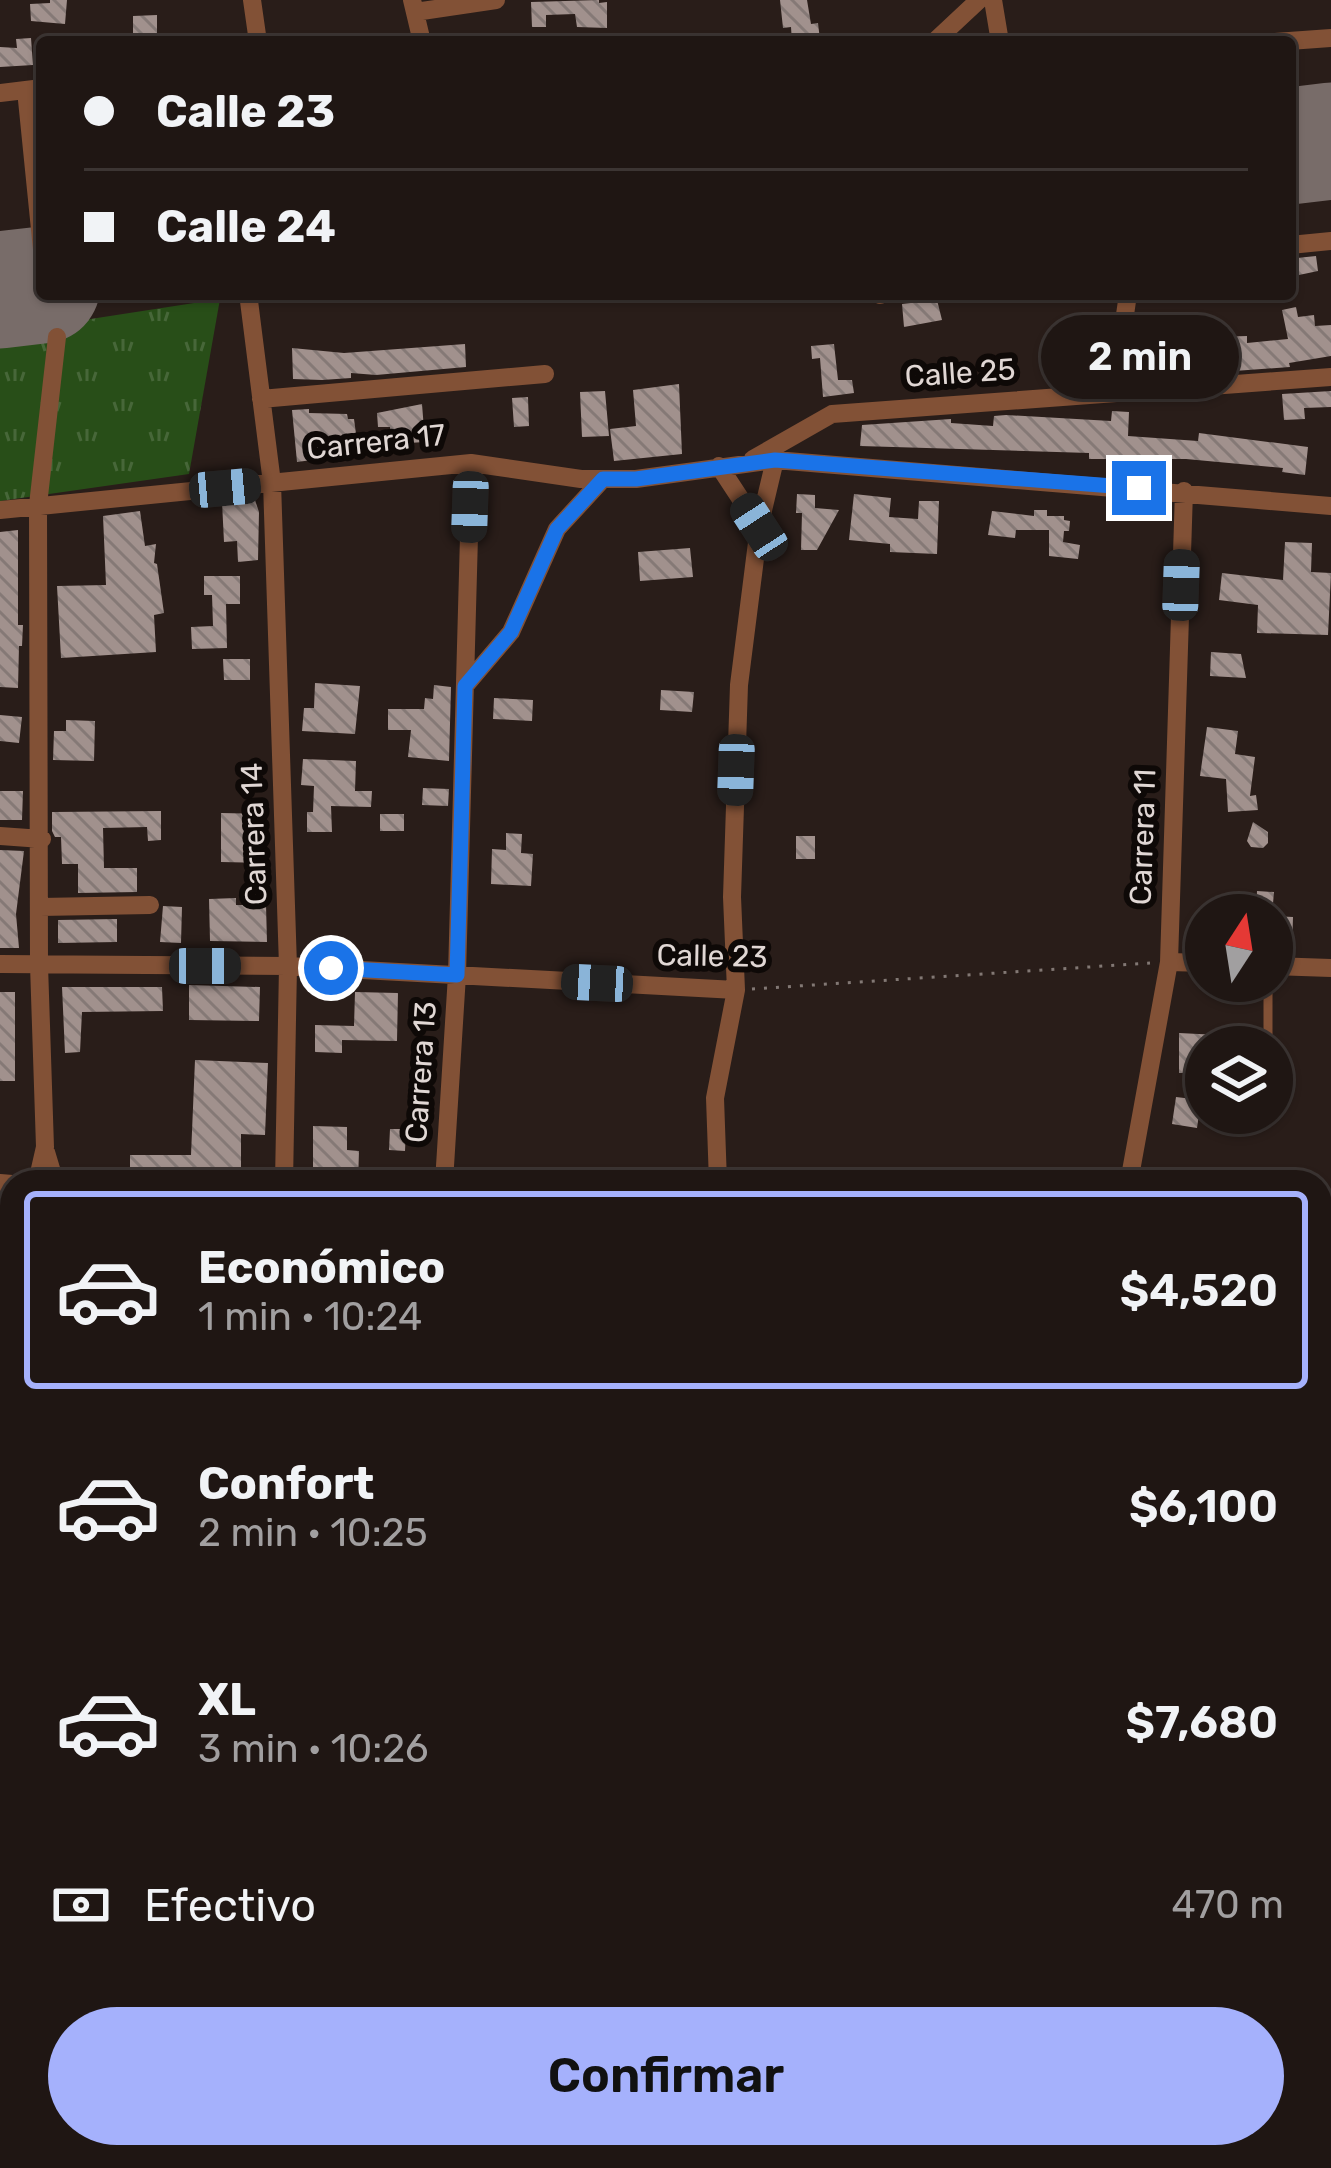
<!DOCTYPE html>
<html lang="es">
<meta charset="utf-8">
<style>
body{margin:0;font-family:Rubik,sans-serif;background:#2c2321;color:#f1f3f6;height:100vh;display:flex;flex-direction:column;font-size:45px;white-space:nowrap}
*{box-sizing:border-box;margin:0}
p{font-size:39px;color:#a19fa0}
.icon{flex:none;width:66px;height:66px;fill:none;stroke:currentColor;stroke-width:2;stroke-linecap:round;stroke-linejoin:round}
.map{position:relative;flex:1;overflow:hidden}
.details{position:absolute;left:0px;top:1170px;width:1332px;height:999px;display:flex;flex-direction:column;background:#1f1613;border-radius:36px 36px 0 0;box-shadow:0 3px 9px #0004,0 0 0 3px #3c3533}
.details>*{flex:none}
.top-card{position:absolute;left:36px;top:36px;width:1260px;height:264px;border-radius:12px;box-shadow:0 3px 9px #0004,0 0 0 3px #3c3533;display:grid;align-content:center;height:264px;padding:0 48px;background:#1f1613}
.needle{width:78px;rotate:12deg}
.buttons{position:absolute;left:1185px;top:894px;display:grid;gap:24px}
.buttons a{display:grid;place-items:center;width:108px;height:108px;border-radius:50%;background:#1f1613;box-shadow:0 3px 9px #0004,0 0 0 3px #3c3533;font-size:60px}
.end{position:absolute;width:54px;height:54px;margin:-27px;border:15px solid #1a73e8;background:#fff;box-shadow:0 0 0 6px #fff}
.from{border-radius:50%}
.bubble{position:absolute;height:84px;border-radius:42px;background:#1f1613;box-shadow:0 3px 9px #0004,0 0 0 3px #3c3533;font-size:39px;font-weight:600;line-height:84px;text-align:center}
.car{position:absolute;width:36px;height:72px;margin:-36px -18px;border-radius:15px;box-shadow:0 0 9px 3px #0007;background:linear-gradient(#222 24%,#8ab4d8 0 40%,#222 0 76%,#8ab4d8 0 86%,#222 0)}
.top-card b{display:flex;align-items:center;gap:42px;height:114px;font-size:45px}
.top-card b+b{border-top:3px solid #3c3533}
.top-card i{width:30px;height:30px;background:#f1f3f6}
ul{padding:21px 0 0;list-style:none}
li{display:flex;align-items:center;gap:36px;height:198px;margin:0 24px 18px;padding:0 24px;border:6px solid transparent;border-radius:12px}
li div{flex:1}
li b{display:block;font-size:45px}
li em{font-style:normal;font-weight:600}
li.current{border-color:#a5b1fc}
li>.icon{width:108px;height:108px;stroke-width:1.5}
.pay{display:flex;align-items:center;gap:30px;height:132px;padding:0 48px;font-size:45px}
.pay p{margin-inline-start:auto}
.action{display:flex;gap:24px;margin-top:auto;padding:24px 48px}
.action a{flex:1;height:138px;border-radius:72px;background:#a5b1fc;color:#111;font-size:48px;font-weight:600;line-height:138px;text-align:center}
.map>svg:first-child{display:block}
.grass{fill:url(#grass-tufts)}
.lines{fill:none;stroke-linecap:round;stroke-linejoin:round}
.runway{stroke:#786c69;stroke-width:117}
.building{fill:url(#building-back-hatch)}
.path{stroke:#827874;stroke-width:3;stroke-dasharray:3 9;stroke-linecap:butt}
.lane{stroke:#825136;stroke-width:9}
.street{stroke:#825136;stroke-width:18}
.route{stroke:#1a73e8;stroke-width:15}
.labels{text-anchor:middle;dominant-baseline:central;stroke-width:12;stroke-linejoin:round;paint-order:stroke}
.street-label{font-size:30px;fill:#e0d7d4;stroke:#0e0907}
</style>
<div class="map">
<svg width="1331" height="2168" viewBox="0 0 1331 2168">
<defs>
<pattern id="grass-tufts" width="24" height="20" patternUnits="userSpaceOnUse" patternTransform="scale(3)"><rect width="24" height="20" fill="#284e18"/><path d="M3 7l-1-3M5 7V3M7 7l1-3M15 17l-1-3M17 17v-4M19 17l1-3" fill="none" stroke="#476739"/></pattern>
<pattern id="building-back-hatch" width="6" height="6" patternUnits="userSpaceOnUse" patternTransform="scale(3)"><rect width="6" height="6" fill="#a1918d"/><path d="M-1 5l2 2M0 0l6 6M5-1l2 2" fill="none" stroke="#857976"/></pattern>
</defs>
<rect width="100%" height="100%" fill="#291d19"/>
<path class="grass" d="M220,299L189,474L0,501V333Z"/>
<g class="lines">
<path class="runway" d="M1290,146L1331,141
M0,290L42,285"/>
</g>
<path class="building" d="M50,0H67L65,24L31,21L30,4L50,3Z
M599,0V3L607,2V28L577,27L575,14L546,15V27H532L531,2Z
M780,0H807L811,24L818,23L820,40L792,42L791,27L783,28Z
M157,15V35H133V16Z
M31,38L33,65L0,67V47L17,48L16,39Z
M1316,256L1318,271L1299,275L1297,258Z
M937,300L942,320L904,327L902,304Z
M1296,307L1298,317L1314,315L1315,326L1331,325V356L1289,363L1290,367L1138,378L1135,337L1167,334L1169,355L1216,350L1215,337L1247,336V343L1288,339L1282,310Z
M465,344L466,367L376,375L351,373V378L322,380L293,379L292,348L344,353Z
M834,344L838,380H852L854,393L823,397L820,358L812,359L811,346Z
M679,384L682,454L614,461L610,429L636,426L633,390Z
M605,391L609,436L582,437L580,392Z
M1331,391V407L1304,408L1305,419L1284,420L1282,394Z
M528,397L529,426L514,427L512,398Z
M422,404L425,442L391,444L390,427H378L377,413Z
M309,409V413L347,414L348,419H354L357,441L311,449L312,460L297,462L292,410Z
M1112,411L1129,412L1128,436L1198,441L1199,433L1308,447L1305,475L1282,472L1283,468L1186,459H1089V453L860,446L862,425L951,419V423L993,426L994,416L1006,415L1111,421Z
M797,494L815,495V508L839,510L817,550H801L802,513H796Z
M854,494L891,498L889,517L918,519L919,501H939L937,554L890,552V544L849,540Z
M255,500L259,512L258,560L238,562L237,541L224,542L222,502Z
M1034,510H1047V516H1064V520L1070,521L1069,531H1064L1063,542L1080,545L1078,559L1049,556V530H1016L1015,538L988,535L992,511L1034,516Z
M140,511L145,546L156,544L154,563L157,564L164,613L154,615L156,652L61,658L57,586L106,585L103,516Z
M18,530V625H23L22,646H19L18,688L0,687V532Z
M1285,542L1312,543L1311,572L1331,573L1328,635L1257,633L1258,605L1219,600L1222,573L1283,580Z
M690,548L693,577L640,581L638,552Z
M204,576H240V604H226L227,648L192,649L191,627L213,626L212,595H204Z
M1211,652L1241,654L1246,678L1210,676Z
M223,659H250V680H224Z
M315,683L360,686L355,734L302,731L304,708H314Z
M434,685L451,687L449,761L408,757L411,730H388V709H424L425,698L433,699Z
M661,690L694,692L692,712L660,710Z
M494,698L533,700L532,721L493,719Z
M0,715L22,717L19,743L0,741Z
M66,720L95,721L94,761L53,760L54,731H66Z
M1207,727L1238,731L1235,754L1255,757L1250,796L1256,795L1258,810L1228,812L1226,779L1200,776Z
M303,759L356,761L355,791H372L371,807L331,806L332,832H307V812H313L314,786L301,785Z
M423,788L449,789L448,806L422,805Z
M0,791H23L22,820H0Z
M161,811V840L148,841L147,827L103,828L104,868H137V892L78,893V864H62L61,837H55L52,831V812Z
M221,813L262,814V863L221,862Z
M380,814H404V831H380Z
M1253,822L1268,832V843L1263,848L1251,847L1247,841Z
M506,833L522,834L521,853L533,854L531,886L491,884L492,849L506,850Z
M796,836H815V859H796Z
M0,850L24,851L16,914L19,948H0Z
M1257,891L1274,892L1272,915L1256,914Z
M236,898V905H266L267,942L210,941L209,899Z
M163,906L182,907L181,943L160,942Z
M1272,916L1293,917L1292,950H1272Z
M117,919V942L58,943V920Z
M189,985L260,987L259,1021L189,1020Z
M62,987H162L163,1011L82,1012L80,1052L65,1053Z
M0,992H15V1081H0Z
M355,992L398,993L397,1041L342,1040V1053L315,1052V1025L354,1026Z
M1179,1033L1238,1036V1047H1206V1073H1179Z
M195,1060L268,1063L265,1135L241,1134V1174H130V1155H191Z
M1176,1097L1201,1100L1197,1128L1172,1124Z
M313,1126L347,1127V1150L359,1151L358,1182H313Z
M390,1129H406L405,1151L389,1150Z"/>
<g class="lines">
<path class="path" d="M752,989L1150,963"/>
<path class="lane" d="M1268,981V1047"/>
<path class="street" d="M252,0L258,42
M412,0L422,42
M993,0L1000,42
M415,12L496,0
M934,42L979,0
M1275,42L1331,38
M26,90L42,249
M0,93L42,88
M1290,245L1331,241
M880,295L883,294
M249,301L272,483L288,966L284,1182
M1114,391L1128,294
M261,399L545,374
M753,459L832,414L1331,377
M719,466L759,527
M0,510L471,463L581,479H636L775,460L1331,506
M465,686L511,632L557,529L603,479
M0,836L42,839
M40,907L150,905
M1169,962L1206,963
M0,964L288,966L736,990
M1272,966L1331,968
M46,1152L55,1182
M37,1182L45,1147L39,965L38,505L57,337
M444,1182L457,975L471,463
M718,1182L715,1098L736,990L732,897L739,685L759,527L775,460
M1129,1182L1169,962L1184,491
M0,1183L12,1184
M1320,1239L1331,1240
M0,1445H12
M1320,1492L1331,1493
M0,1677L12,1678
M1320,1747L1331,1748
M0,1942L12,1943
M1320,2003L1331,2004
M23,2157V2168
M47,2157V2168
M454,2157V2168
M257,2168L258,2157
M720,2168L722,2157
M1036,2168L1037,2157
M1054,2168L1055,2157"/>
</g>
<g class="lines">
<path class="route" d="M331,968L457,975L465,686L511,632L557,529L603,479H636L775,460L1139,488"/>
</g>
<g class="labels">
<g class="street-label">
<text transform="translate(960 373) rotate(-4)">Calle 25</text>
<text transform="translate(376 442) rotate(-6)">Carrera 17</text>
<text transform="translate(254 834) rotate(-92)">Carrera 14</text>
<text transform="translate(1143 837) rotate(-88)">Carrera 11</text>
<text transform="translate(712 956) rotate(1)">Calle 23</text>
<text transform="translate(421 1072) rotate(-86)">Carrera 13</text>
</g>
</g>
</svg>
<div class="buttons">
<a><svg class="needle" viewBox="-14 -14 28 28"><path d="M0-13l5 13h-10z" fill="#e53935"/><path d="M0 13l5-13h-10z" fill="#a19fa0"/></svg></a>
<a><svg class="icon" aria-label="layers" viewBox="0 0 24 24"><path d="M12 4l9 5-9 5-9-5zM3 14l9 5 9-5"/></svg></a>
</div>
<i class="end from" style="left:331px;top:968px"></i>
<i class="end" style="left:1139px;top:488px"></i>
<div class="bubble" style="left:1041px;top:315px;width:198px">2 min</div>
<i class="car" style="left:225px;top:488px;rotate:85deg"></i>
<i class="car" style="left:470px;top:507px;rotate:182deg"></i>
<i class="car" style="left:759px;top:527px;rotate:327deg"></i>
<i class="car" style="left:1181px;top:585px;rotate:2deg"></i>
<i class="car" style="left:736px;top:770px;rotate:182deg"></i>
<i class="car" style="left:205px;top:966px;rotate:90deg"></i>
<i class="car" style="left:597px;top:983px;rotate:273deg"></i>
<div class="top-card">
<b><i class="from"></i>Calle 23</b>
<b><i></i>Calle 24</b>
</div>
<section class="details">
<ul>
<li class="current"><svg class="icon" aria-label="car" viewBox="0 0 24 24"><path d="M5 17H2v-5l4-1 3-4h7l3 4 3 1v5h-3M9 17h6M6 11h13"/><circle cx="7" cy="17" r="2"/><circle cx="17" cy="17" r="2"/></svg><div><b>Económico</b><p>1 min · 10:24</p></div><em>$4,520</em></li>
<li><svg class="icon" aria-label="car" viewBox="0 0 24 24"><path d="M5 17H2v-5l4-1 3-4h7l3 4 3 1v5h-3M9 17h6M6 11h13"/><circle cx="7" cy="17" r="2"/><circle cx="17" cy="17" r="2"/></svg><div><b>Confort</b><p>2 min · 10:25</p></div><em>$6,100</em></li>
<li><svg class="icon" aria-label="car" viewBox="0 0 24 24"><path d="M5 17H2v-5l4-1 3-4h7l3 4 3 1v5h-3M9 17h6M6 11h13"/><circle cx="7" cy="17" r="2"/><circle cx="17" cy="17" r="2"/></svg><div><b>XL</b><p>3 min · 10:26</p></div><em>$7,680</em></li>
</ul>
<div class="pay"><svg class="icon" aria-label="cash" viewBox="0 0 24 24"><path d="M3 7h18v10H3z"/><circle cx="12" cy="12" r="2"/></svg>Efectivo<p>470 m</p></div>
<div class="action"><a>Confirmar</a></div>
</section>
</div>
